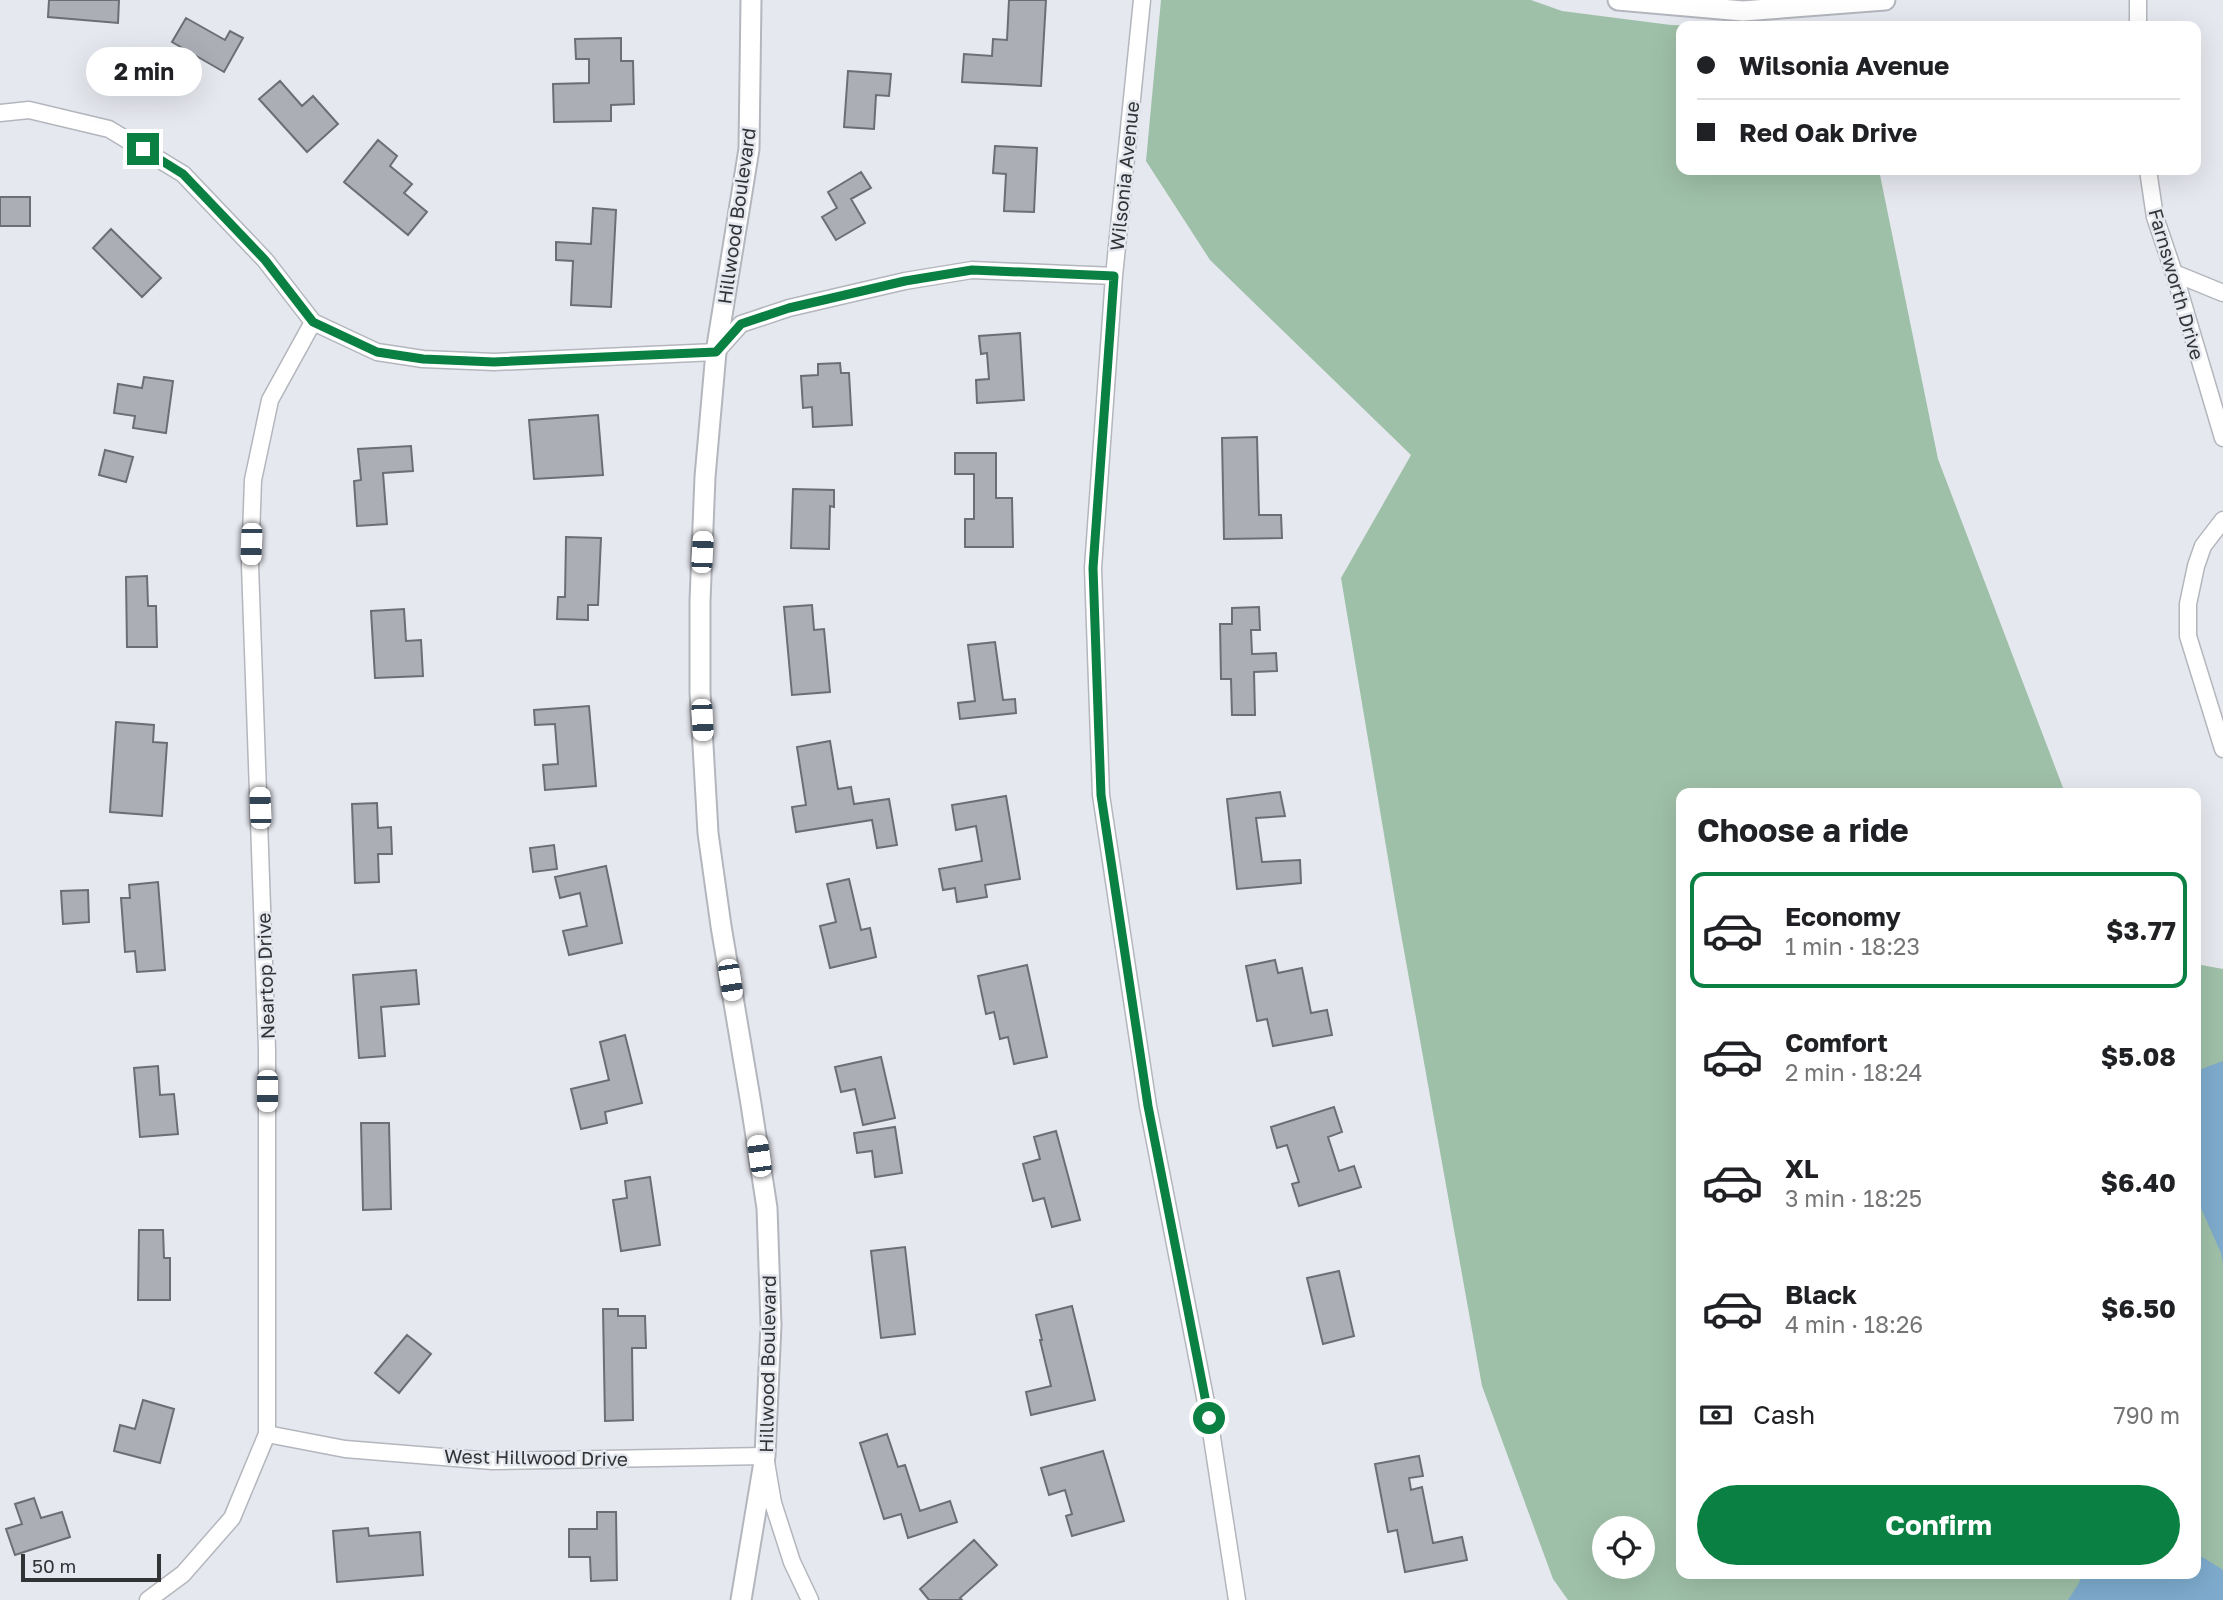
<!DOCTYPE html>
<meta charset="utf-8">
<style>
body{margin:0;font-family:"Golos Text",sans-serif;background:#f6f6f6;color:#202124;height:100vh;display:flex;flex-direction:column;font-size:26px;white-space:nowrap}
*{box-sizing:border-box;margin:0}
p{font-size:23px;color:#757577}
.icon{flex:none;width:38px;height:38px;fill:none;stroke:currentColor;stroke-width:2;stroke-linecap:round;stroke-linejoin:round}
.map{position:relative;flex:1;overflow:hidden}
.panel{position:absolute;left:1676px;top:788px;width:525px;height:791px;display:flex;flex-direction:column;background:#fff;border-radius:14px;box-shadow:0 7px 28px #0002}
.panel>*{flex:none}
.top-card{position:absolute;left:1676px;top:21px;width:525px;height:154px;border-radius:14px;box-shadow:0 7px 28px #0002;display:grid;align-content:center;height:154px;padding:0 21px;background:#fff}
.controls{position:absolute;left:1592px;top:1516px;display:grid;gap:14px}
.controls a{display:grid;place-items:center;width:63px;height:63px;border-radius:50%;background:#fff;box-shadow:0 7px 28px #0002;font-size:35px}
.scale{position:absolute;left:21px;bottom:18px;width:140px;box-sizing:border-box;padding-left:7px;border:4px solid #323335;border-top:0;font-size:19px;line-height:24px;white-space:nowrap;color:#323335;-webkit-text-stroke:5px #e6e8ef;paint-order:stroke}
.end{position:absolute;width:32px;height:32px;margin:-16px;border:9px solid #0b8043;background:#fff;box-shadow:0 0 0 4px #fff}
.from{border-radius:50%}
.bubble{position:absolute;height:49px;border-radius:24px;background:#fff;box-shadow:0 7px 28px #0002;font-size:23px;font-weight:700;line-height:49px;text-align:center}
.car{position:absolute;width:21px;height:42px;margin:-21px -10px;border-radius:9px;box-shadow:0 0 5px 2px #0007;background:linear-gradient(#fff 24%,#345 0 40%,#fff 0 76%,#345 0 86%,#fff 0)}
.top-card b{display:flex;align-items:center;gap:24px;height:66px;font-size:26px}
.top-card b+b{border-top:2px solid #e0e0e0}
.top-card i{width:18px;height:18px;background:#202124}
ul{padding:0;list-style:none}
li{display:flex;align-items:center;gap:21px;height:116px;margin:0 14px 10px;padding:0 7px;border:4px solid transparent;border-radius:14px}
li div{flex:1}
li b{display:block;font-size:26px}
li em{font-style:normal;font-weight:700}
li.current{border-color:#0b8043}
li>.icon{width:63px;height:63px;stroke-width:1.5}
h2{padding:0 21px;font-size:32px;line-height:84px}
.pay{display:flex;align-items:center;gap:18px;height:77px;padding:0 21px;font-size:26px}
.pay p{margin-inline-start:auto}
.primary-button{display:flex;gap:14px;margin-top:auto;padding:14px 21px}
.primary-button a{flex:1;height:80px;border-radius:42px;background:#0b8043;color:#fff;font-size:28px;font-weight:700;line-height:80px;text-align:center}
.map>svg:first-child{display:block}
.green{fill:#9fc0a8;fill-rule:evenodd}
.water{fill:#7eabcd}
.building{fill:#acaeb5;stroke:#6c6e74;stroke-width:2}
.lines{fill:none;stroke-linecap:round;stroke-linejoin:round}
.minor-casing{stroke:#b4b6bd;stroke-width:19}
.tertiary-casing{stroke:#b4b6bd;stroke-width:23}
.minor{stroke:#fff;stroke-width:16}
.tertiary{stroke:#fff;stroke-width:19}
.route{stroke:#0b8043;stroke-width:9}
.labels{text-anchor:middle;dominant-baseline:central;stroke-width:5;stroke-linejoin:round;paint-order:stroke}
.street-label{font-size:19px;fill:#323335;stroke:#e6e8ef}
</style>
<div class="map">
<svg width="2223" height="1600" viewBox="0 0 2223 1600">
<rect width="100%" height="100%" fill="#e6e8ef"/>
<path class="green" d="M1161,0H1531L1562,11L1671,25L1695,26H1682V170H1879L1938,459L2065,793H1682V1573H2196V964L2223,969V1600H1568L1553,1579L1482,1386L1396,906L1341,578L1411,455L1210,260L1146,161ZM1605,1528H1643V1566H1605Z"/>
<path class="water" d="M2223,1061V1264L2221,1253L2196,1197V1071Z
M2196,1553L2223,1570V1600H2068L2079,1583L2082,1573H2196Z"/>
<path class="building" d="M49,0H119L118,23L48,17Z
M1009,0H1046L1041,86L962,82L964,54L992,56L993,39L1007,40Z
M186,18L225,40L230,31L243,38L224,72L172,42Z
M621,38V61H633L634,104L611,105V121L554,122L553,84L589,83V59H576L575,39Z
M848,71L891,74L889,96L876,95L874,129L844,127Z
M280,81L302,106L313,96L338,124L307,152L259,99Z
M378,140L397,156L390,166L412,184L404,193L427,212L408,235L344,182Z
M995,146L1037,148L1034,212L1004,211L1006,174L993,173Z
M861,172L871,188L851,199L865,223L836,240L822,217L837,208L828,192Z
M0,197H30V226H0Z
M593,208L616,210L611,307L571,305L573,261L556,260V242L591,244Z
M111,229L161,278L142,297L93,248Z
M1020,333L1024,400L977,403L976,380L989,379L987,353L981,354L979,336Z
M840,363L841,373H849L852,425L813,427L812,407L803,408L801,376L818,375V364Z
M144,377L173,381L166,433L133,428L135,416L114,413L118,384L142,388Z
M598,415L603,475L534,479L529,420Z
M1257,437L1259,515H1281L1282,538L1224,539L1222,438Z
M411,446L413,471L383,473L387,524L357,526L354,481L361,480L358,449Z
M105,450L133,457L126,482L99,475Z
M955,453H996V498H1012L1013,547H965V519H974V474H955Z
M793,489L834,490V507L830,506L829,549L791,548Z
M566,537L601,538L598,605H588V620L557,619L558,597H565Z
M147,576L148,606H156L157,647H127L126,577Z
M812,605L814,630L824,629L830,692L792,695L784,607Z
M1259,607L1260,630H1251L1252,654L1276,653L1277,671L1254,672L1255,715H1232L1231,679H1221L1220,624H1232V608Z
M404,609L406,641L421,640L423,676L375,678L371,611Z
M995,642L1003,700L1015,699L1016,713L960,719L958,703L975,701L968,645Z
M589,706L596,786L545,790L543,765L558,764L555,724L535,725L534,710Z
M116,722L154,725L153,742L167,743L162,816L110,812Z
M830,741L838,789L851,787L854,804L889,799L897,845L877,848L872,820L796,832L792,807L806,805L797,747Z
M1280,792L1285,816L1256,818L1262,862L1300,860L1301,883L1237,889L1227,799Z
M1006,796L1020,879L985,885L987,897L957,902L955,888L943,890L939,869L982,861L976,826L956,830L952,805Z
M377,803L378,828L391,827L392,854H378L379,882L355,883L352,804Z
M554,845L557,869L533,872L530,848Z
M606,866L622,943L569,955L563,931L587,926L580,893L560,898L555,877Z
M849,879L861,930L870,928L876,957L830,968L820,926L836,922L827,884Z
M158,882L165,970L137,972L135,951L125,952L121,898H130L129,885Z
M88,890L89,922L63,924L61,891Z
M1275,960L1278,973L1302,968L1311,1013L1327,1010L1332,1035L1273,1046L1267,1019L1257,1021L1246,966Z
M1027,965L1047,1057L1014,1064L1008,1037L1000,1039L994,1012L986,1014L978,976Z
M416,970L419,1004L381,1007L385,1056L359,1058L353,975Z
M625,1035L642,1103L605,1112L607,1123L581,1129L571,1089L609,1080L600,1042Z
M881,1057L895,1118L863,1125L855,1089L841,1092L835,1067Z
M158,1066L160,1095L174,1094L178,1134L140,1137L134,1068Z
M1334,1107L1342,1132L1328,1137L1339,1171L1354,1166L1361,1187L1299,1206L1292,1184L1299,1182L1287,1145L1277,1148L1271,1127Z
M361,1123H389L391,1209L363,1210Z
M895,1127L902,1173L875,1177L872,1151L857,1153L854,1133Z
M1056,1131L1080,1220L1052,1227L1044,1198L1033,1201L1023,1164L1040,1159L1034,1137Z
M650,1177L660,1245L621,1251L613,1200L627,1198L625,1181Z
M139,1230H163L164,1258H170V1300H138Z
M905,1247L915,1334L881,1338L871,1251Z
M1339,1271L1354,1336L1323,1344L1307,1278Z
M1072,1306L1095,1400L1031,1415L1026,1392L1051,1386L1040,1340H1042L1036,1315Z
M603,1309H618V1316H645L646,1348H632L633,1420L605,1421Z
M407,1335L431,1354L399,1393L375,1373Z
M143,1400L174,1409L160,1463L114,1451L120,1425L135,1429Z
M887,1434L898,1467L905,1465L920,1511L950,1501L957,1522L908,1538L901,1514L884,1519L860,1443Z
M1103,1451L1124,1521L1072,1536L1066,1516L1072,1514L1065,1490L1049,1495L1041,1468Z
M1419,1456L1423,1476L1409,1478L1411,1490L1422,1487L1433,1543L1462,1537L1467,1560L1405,1572L1397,1530L1388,1532L1375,1464Z
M34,1498L41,1518L62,1512L70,1537L15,1555L6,1529L22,1524L15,1504Z
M597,1512H616L617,1580L591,1581L590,1557H569V1529H597Z
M368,1528L369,1536L420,1532L423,1575L337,1582L333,1531Z
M974,1540L997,1565L960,1598L962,1600H929L920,1589Z"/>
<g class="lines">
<defs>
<path id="minor" d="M1142,0L1114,276L1093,568L1101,795L1148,1106L1209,1418L1237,1600
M2138,0V26
M0,113L29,110L109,129L183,174L265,260L313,322L377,352L423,359L494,362L716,352L741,324L789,308L905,281L972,270L1114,276
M2148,170L2155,217L2174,273L2223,438
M2174,273L2223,293
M2223,520L2203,546L2196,566L2188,604V636L2223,749
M267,1434L345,1449L492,1461L765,1456L773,1503L792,1562L810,1600
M148,1600L183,1574L232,1518L267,1434V1049L250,565L253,480L270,400L313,322"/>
<path id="tertiary" d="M1618,0L1743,11L1885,0
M741,1600L765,1456L771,1325L767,1208L751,1104L721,926L708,833L700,692V601L705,477L716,352L749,149L751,0"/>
</defs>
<use href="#minor" class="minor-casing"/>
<use href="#tertiary" class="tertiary-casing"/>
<use href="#minor" class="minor"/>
<use href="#tertiary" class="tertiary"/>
</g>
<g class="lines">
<path class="route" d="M143,149L183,174L265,260L313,322L377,352L423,359L494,362L716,352L741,324L789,308L905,281L972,270L1114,276L1093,568L1101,795L1148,1106L1209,1418"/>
</g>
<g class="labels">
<g class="street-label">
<text transform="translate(1124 176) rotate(-84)">Wilsonia Avenue</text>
<text transform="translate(736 216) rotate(-82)">Hillwood Boulevard</text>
<text transform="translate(2177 284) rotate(74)">Farnsworth Drive</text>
<text transform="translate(265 976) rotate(-92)">Neartop Drive</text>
<text transform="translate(767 1364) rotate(-89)">Hillwood Boulevard</text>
<text transform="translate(536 1457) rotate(1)">West Hillwood Drive</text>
</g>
</g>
</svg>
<div class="controls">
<a><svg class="icon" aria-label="locate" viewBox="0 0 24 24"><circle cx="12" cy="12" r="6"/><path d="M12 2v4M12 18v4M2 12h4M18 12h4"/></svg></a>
</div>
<div class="scale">50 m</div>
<i class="end from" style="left:1209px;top:1418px"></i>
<i class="end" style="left:143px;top:149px"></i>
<div class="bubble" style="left:86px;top:47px;width:116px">2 min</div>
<i class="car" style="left:251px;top:544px;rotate:182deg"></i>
<i class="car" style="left:702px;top:552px;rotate:3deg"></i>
<i class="car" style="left:702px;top:720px;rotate:177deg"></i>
<i class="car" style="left:260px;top:808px;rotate:358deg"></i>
<i class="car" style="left:730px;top:980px;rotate:171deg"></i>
<i class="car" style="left:267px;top:1091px;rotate:180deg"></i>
<i class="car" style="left:759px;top:1156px;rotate:352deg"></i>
<div class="top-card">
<b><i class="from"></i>Wilsonia Avenue</b>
<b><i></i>Red Oak Drive</b>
</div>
<section class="panel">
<h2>Choose a ride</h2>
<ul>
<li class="current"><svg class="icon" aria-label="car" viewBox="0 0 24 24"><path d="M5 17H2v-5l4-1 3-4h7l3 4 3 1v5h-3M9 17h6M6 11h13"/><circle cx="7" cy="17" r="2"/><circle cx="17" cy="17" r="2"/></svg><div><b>Economy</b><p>1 min · 18:23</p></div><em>$3.77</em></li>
<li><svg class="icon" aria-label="car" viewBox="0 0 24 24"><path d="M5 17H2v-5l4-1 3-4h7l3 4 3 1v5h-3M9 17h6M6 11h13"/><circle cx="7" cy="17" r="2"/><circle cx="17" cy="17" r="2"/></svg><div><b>Comfort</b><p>2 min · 18:24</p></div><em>$5.08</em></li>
<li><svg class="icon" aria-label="car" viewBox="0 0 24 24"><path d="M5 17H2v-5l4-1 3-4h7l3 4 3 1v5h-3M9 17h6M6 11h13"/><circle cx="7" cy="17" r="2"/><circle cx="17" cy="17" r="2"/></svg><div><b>XL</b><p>3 min · 18:25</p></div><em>$6.40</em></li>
<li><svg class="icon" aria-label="car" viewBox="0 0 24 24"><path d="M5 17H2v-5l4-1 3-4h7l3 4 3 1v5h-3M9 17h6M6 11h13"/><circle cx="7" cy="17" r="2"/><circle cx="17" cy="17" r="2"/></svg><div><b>Black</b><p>4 min · 18:26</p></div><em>$6.50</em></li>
</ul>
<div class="pay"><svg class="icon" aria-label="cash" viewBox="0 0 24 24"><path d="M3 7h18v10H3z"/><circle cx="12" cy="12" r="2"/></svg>Cash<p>790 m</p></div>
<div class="primary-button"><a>Confirm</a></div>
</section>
</div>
